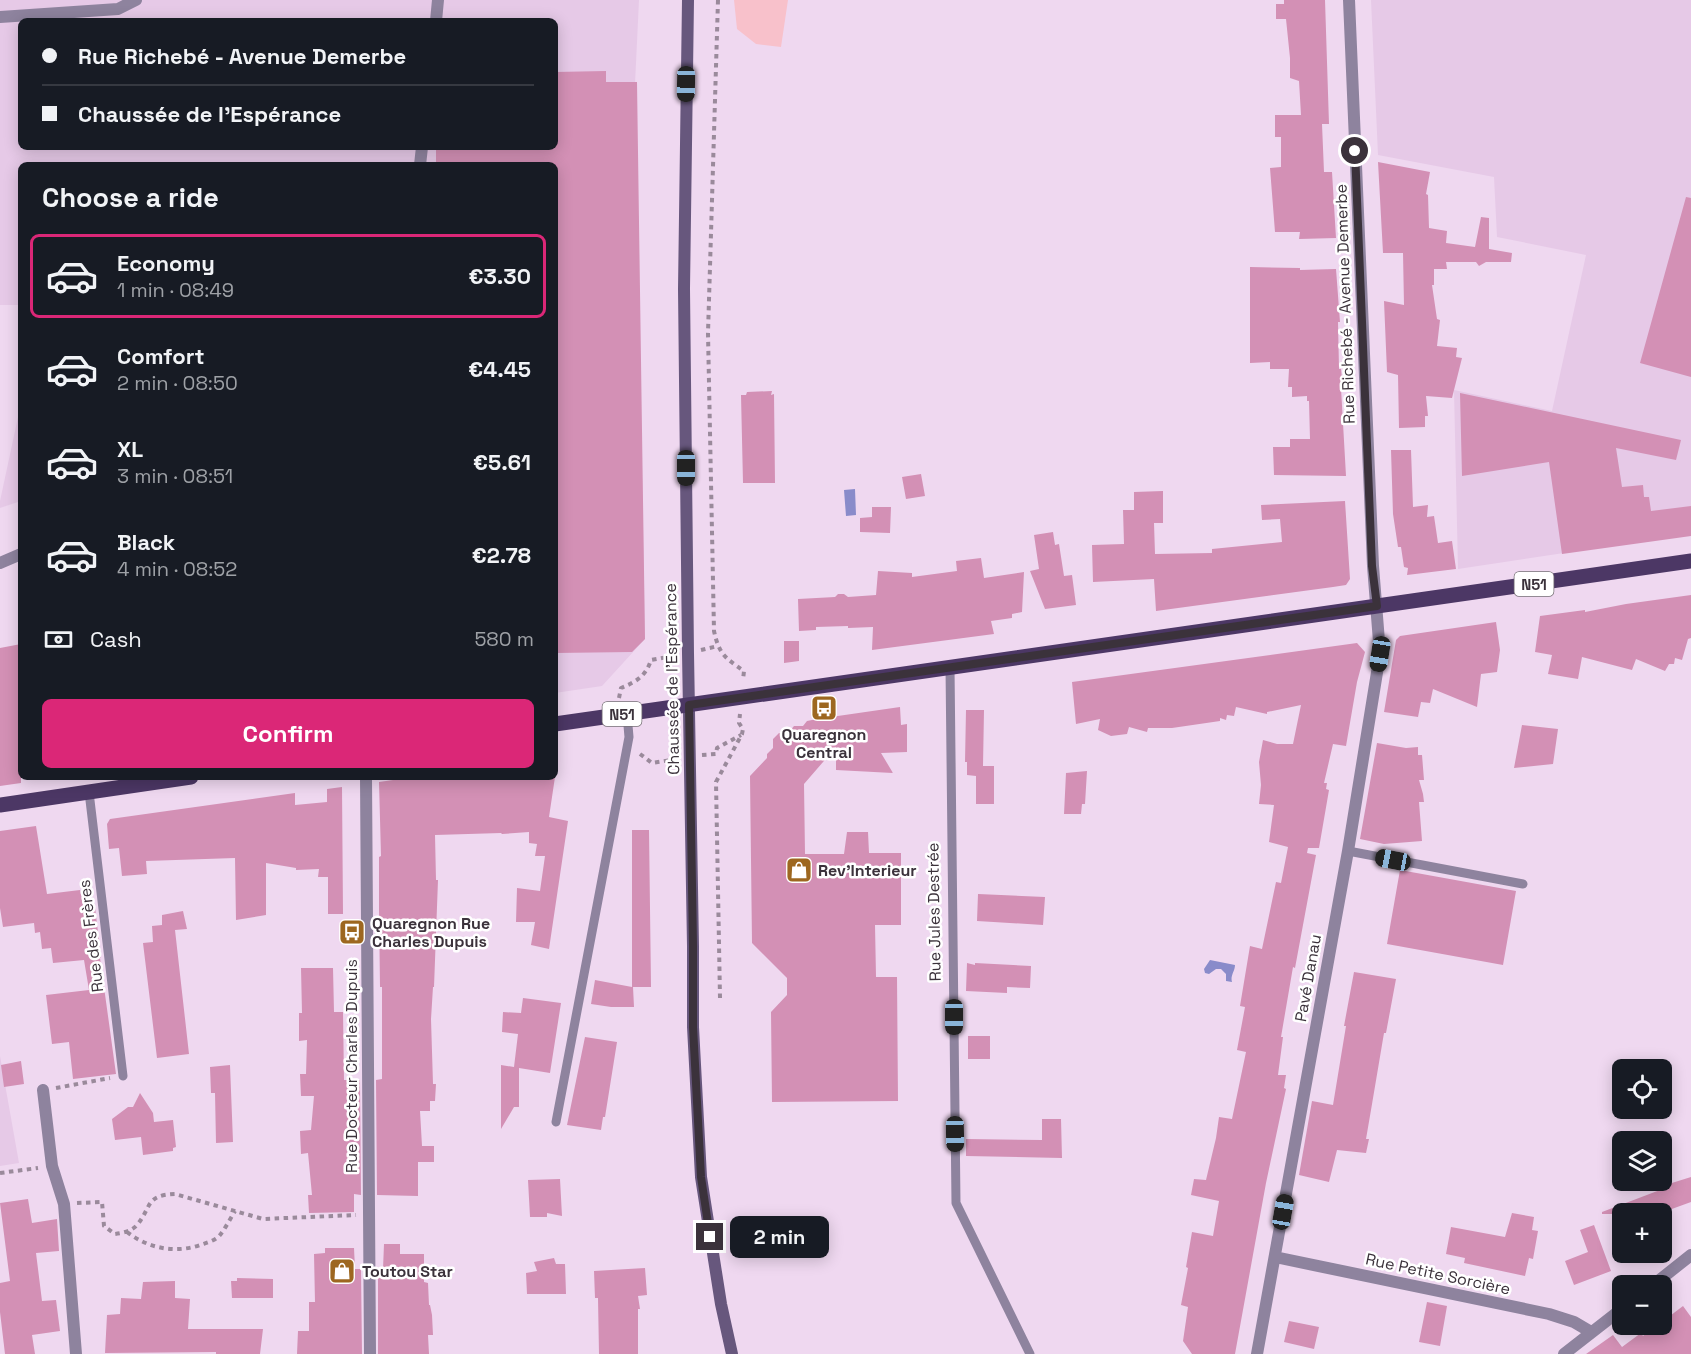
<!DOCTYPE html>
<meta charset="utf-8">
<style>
body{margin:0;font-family:"Space Grotesk",sans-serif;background:#20242c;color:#f1f3f6;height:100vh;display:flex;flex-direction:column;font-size:22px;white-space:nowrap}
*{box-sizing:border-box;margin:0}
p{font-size:20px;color:#9ea1a6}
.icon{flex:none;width:33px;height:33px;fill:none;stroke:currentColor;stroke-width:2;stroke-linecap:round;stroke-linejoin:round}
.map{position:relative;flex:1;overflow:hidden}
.details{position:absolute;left:18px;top:162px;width:540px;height:618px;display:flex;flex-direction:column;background:#171b24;border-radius:9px;box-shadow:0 3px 15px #0003}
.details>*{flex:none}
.hud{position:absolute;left:18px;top:18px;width:540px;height:132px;border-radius:9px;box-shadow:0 3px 15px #0003;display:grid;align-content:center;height:132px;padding:0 24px;background:#171b24}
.tools{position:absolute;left:1612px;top:1059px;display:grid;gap:12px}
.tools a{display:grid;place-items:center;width:60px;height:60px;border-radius:9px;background:#171b24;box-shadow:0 3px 15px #0003;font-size:30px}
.end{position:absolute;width:27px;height:27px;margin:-14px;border:8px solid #3b323b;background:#fff;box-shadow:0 0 0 3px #fff}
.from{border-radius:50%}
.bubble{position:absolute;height:42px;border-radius:9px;background:#171b24;box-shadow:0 3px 15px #0003;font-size:20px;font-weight:800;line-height:42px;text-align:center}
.car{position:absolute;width:18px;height:36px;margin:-18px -9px;border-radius:8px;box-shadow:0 0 4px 2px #0007;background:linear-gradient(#222 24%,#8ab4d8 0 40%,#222 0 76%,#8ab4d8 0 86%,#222 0)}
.hud b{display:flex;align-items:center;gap:21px;height:57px;font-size:22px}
.hud b+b{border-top:2px solid #363941}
.hud i{width:15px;height:15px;background:#f1f3f6}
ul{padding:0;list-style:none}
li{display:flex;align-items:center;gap:18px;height:84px;margin:0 12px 9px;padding:0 12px;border:3px solid transparent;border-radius:9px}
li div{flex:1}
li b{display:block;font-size:22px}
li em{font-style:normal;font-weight:800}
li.selected{border-color:#db2777}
li>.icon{width:54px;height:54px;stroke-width:1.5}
h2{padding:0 24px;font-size:27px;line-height:72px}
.pay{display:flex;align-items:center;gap:15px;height:66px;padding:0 24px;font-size:22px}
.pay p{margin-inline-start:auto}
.button{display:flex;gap:12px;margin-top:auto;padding:12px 24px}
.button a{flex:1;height:69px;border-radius:9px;background:#db2777;color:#fff;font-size:24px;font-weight:800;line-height:69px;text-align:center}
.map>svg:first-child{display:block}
.built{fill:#e6c9e7;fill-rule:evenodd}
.green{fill:#f8c1cb}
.water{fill:#898bca}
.building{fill:#d390b5}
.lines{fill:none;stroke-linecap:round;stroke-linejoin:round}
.path{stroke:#9a8a9b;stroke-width:4;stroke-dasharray:4.5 4.5;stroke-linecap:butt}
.service{stroke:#8e839e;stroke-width:9}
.minor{stroke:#8e839e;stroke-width:12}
.tertiary{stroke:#8e839e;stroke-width:12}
.secondary{stroke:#67577d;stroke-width:12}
.primary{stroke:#4c3765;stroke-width:15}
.route{stroke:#3b323b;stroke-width:8}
.labels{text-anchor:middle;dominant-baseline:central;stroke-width:5;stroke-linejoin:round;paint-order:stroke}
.shield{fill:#fff;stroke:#767076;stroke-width:1.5}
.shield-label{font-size:15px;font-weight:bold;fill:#3b323b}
.street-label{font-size:16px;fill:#3b323b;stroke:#fff}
.poi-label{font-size:16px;font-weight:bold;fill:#3b323b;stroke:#fff;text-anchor:start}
</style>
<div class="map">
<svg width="1691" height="1354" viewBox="0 0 1691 1354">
<rect width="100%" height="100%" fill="#efd8f0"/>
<path class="built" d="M0,0H639L635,84L645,639L602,686L555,693V165H21V305H0ZM21,21H555V147H21Z
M1371,0H1691V534L1458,569L1454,390L1552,411L1586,255L1497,237L1494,177L1378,155Z
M21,403V501L0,508V501Z
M0,1056L19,1163L0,1166Z"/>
<path class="green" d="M734,0H788L781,47L756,44L737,29Z"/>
<path class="water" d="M855,489L856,515L846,516L844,490Z
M1210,960L1235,965C1235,971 1230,976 1232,982L1226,981V974L1221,969H1216L1209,974L1205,973L1204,969Z"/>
<path class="building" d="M1284,0H1325L1329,124H1322L1324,172H1332L1336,238L1299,239L1300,232H1275L1270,168L1281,167V137H1275V115H1301L1299,81L1290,78V58L1286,19H1276V4H1284Z
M606,71V82H637L645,639L632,652L555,653V165H436V147H555V72Z
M1378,162L1430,172L1426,194L1428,195L1429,228L1447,231L1446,243L1475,247L1481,217L1489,218V249L1512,253L1511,262H1486L1479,266L1476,262H1446L1447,269H1434V285H1432L1437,319L1440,320L1437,346L1457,348L1456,357L1462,358L1452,398L1426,396L1428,416H1425V427L1399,428L1398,375L1387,372L1384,301L1404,305L1403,253H1383Z
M1686,197L1691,198V377L1640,363Z
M1250,267L1300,268V270L1336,269L1340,322H1338L1339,369H1341L1343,388H1341L1346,476L1274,475L1273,447H1290V439H1310L1309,401H1307V396L1292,397V387H1288L1289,369H1270V362L1250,363Z
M772,391L771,395L774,394L775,483H743L741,395H746L747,392Z
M1460,393L1681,440L1676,460L1616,448L1622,487L1643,485L1644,497H1649L1651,511L1691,506V536L1562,554L1549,462L1462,476Z
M1391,450H1411L1413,507L1428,505L1427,517L1434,516L1438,543L1452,541L1456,569L1407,575L1408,568L1404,567L1401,547H1398L1393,514Z
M921,474L925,496L906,499L902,477Z
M1163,491V523H1154L1155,554L1212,553V549L1282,542L1280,519L1262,520L1261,505L1345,501L1350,579L1346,585L1333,587L1156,611L1154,579L1093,582L1092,545L1124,544L1123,510H1134V492Z
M872,507H891L890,533L860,532V518L872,517Z
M1053,532L1055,545L1059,544L1064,576L1072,575L1076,605L1045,609L1030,571L1039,569L1034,535Z
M981,558L984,578L1024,572L1022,612L1012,614V618L991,621L994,634L872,650L873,627L848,628V626L816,627V630L799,631L798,599L835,597L838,594H844L848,597L876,595L878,571L912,573V577L957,571L956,561Z
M1691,595V638L1688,639L1682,660L1675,658L1674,664H1669L1665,671L1636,659L1632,670L1582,657L1578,679L1548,674L1552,655L1535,652L1540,616L1585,610V612L1626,604Z
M1496,622L1500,650L1497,672L1481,674L1477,707L1433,689L1430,703L1421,702L1418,717L1384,712L1396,640L1400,636Z
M784,641H799V661L784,663Z
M1357,643L1365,652L1357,682L1346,746L1333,744L1324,783H1327L1326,789L1329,790L1319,848H1308L1307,853L1316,855L1295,968L1293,967L1281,1037H1283L1278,1075H1286L1284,1088L1286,1089L1266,1183L1235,1354H1192L1183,1341L1188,1307L1181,1305L1188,1268L1186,1267L1192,1232L1213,1236L1219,1201L1191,1195L1194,1179L1206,1180L1216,1138L1219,1117L1232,1119L1246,1052L1237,1050L1245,1007L1240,1006L1250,946L1262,949L1276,882L1281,883L1288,847L1269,842L1274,805L1259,804L1261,785L1259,762L1263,740L1277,744H1293L1301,705L1267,712V714L1236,707L1234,716L1227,715L1226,720L1220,718V721L1172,728H1148L1147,732L1129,727L1127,734L1111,736L1098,730L1100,719L1076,724L1072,682Z
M21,644V783L0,786V648Z
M900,707L901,725L907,724V752L881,753L893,773L836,770V747L804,784L805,854H844L847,832H868L869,853H901V925H875L876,977H897L898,1101L772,1102L771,1012L787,995V978L752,943L750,776L767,758V754L773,748V739L779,733H788L794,726H803L807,721L817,719Z
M966,710H984L983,766H994V804H976V776L967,775V762H965Z
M1522,725L1558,729L1553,764L1514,768Z
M1377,743L1406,748L1418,747V755H1422L1424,780H1419L1423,794L1424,802H1419L1422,841L1384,844L1360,839Z
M1087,771L1085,804H1082L1081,814H1064L1066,773Z
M414,777H555L549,817L568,821L549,949L531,945L535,922H516L517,888L540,891L545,856H535L537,844L529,843V832L502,834L501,833L435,835L436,880H438L434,987H433L431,1019L433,1084H436L435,1101H430V1111H420L422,1146H434V1162H418V1196L377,1195L376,1080L382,1079V987H380L379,909V857L381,856L379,782Z
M342,787L343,914H328V877H318L319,869L296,870V868L266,863V915L236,920L235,858L146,861L147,874L122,876L119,848L109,849L107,824L110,819L295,793V805L327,802V789Z
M36,826L47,894L80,890L83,905L95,907L101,958H100L116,1074L73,1079L69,1042L52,1044L46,995L89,990L84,960L53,963L51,948L42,949L40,932L35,933L34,923L3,927L0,908V831Z
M632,830H649L651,987H633L634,1007H611L591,1004L595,980L632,987Z
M1400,870L1516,891L1503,965L1387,944Z
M978,894L1045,897L1043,925L977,921Z
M183,911L187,929L175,930L189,1054L157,1058L143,943L153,942L152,926L162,925V915Z
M967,963L975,965V963L1031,966L1030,988L1007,987V993L966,991Z
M301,968H333L334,1012H343L344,1080H360L361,1195L354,1194V1212L309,1213L308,1195H312L308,1153L301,1154L300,1131L311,1130L314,1096H301L300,1074H306L307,1040L299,1041V1013H302Z
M1354,972L1396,979L1386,1033H1384L1371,1110L1366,1139H1369L1366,1153L1337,1150L1329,1182L1299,1175L1312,1101L1333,1105L1346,1026H1344Z
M523,998L561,1003L550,1073L519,1068V1107H514L501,1129V1065L514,1067L518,1034L502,1032L503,1012L521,1013Z
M968,1036H990V1059H968Z
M585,1037L617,1042L605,1117H603L601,1130L567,1125Z
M21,1061L24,1084L4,1087L1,1065Z
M230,1065L233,1142L216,1143L215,1093H211L210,1067Z
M140,1093L153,1113L154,1122L173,1120L176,1147L173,1148V1151L143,1155L141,1137L115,1140L112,1119L128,1107H133Z
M1042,1119H1061L1062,1158L966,1156V1139L1042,1140Z
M1691,1177V1202L1658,1214H1602V1212L1660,1190L1659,1187Z
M560,1179L562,1216L547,1213V1217H530L528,1180Z
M28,1199L32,1223L57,1219L59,1251L36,1253L42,1301L56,1300L60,1331L32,1335L35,1354H5L0,1312V1283L10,1281L0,1203Z
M1512,1213L1534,1217L1532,1230L1538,1231L1533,1259L1529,1258L1525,1276L1464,1263L1465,1258L1446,1254L1451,1227L1505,1237Z
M1594,1225L1611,1271L1574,1285L1565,1261L1588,1252L1580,1230Z
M384,1244H400V1254H424V1282L428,1283L429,1305H430L432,1315L433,1335H428L429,1354H378V1269H383Z
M325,1248H354L355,1269H361L362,1354H297L298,1331H309V1302H315L314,1254L325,1253Z
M554,1258L556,1264H565L566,1294H527L526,1273L537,1271L534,1262Z
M645,1268L647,1295L638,1296L640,1309H638V1354H599L598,1298H595L594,1271Z
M237,1278L273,1279V1298H232L231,1281H237Z
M175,1281V1298L190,1299L188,1329H263L260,1354H216V1352L105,1353L107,1315L120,1314L121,1298L141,1299L143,1282Z
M1427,1302L1447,1306L1440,1346L1419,1342Z
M1683,1306L1691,1317V1354H1586L1613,1335L1622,1347L1641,1333L1643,1336L1658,1324H1662V1322Z
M1289,1321L1319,1327L1314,1349L1284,1342Z"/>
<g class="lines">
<path class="path" d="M718,0L708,333L714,631C719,654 725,658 744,671L743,680
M701,650L718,646
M619,698L621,688C636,682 646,676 651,660L673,656
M640,754L652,763L677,759
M702,755L716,754L717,748L741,735
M720,998L716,782L742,734L743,729L739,723L740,714
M56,1088L110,1078
M0,1173L38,1168
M77,1203L102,1202L104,1226L115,1234C123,1233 132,1231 137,1225C152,1207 145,1195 175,1194L263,1219L356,1215
M127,1232C149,1249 177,1254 203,1244C209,1242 216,1240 220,1235C225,1229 230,1219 235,1211"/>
<path class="service" d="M950,667L956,1203L1030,1354
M89,792L123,1076
M1348,851L1523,884
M556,1122L629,737L627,714"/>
<path class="minor" d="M0,17L118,9L136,0
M436,21L438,0
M420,165L422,147
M0,563L21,554
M43,1090L52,1166L64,1204L76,1354
M1275,1257L1549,1314L1574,1322L1591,1332
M1652,1286L1691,1255
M1257,1354L1348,851L1380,654L1373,566L1349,0
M1564,1354L1623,1308"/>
<path class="tertiary" d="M366,777L370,1354"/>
<path class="secondary" d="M688,0L684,289L688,653L693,946V1027L701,1177L721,1304L732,1354"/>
<path class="primary" d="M555,724L1691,561
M0,805L191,777"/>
</g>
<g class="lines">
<path class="route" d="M710,1237L701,1177L693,1027V946L689,705L1377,606L1372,566L1355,151"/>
</g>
<defs>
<symbol id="bus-square" viewBox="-11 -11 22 22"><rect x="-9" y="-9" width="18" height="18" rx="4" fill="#9d6720" stroke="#fff"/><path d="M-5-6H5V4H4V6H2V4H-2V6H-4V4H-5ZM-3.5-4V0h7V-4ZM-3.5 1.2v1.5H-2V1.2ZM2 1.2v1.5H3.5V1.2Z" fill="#fff"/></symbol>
<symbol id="shop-square" viewBox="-11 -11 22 22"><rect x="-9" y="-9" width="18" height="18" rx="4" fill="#9d6720" stroke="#fff"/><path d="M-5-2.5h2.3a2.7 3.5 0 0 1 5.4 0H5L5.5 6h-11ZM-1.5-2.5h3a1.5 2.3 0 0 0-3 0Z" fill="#fff"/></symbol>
</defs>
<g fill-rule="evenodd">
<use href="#bus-square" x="809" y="693" width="30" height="30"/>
<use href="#shop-square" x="784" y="855" width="30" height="30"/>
<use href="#bus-square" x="337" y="917" width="30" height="30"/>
<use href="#shop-square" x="327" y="1256" width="30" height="30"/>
</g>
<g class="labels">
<g class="shield">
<rect x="1514.5" y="572" width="39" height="24" rx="4.5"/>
<rect x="602.5" y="702" width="39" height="24" rx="4.5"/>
</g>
<g class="shield-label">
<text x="1534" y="584">N51</text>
<text x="622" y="714">N51</text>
</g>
<g class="street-label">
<text transform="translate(1345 304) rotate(-92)">Rue Richebé - Avenue Demerbe</text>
<text transform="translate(672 679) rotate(-91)">Chaussée de l'Espérance</text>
<text transform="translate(934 912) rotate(-91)">Rue Jules Destrée</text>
<text transform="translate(91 936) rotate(-97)">Rue des Frères</text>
<text transform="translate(1308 978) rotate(-80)">Pavé Danau</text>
<text transform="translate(351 1066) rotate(-90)">Rue Docteur Charles Dupuis</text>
<text transform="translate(1438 1274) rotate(12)">Rue Petite Sorcière</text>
</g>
<g class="poi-label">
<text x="824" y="734" text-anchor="middle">Quaregnon<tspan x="824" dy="18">Central</tspan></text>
<text x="818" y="870">Rev'Interieur</text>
<text x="372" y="923">Quaregnon Rue<tspan x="372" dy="18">Charles Dupuis</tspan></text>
<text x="362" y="1271">Toutou Star</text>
</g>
</g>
</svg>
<div class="tools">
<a><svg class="icon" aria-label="locate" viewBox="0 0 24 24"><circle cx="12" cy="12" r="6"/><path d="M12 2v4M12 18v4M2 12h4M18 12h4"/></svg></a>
<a><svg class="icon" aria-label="layers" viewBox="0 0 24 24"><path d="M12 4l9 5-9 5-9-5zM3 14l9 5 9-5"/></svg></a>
<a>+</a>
<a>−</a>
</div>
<i class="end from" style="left:1355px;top:151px"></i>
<i class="end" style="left:710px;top:1237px"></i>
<div class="bubble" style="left:730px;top:1216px;width:99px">2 min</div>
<i class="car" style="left:686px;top:84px;rotate:181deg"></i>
<i class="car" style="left:686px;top:468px;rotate:180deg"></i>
<i class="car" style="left:1380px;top:654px;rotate:189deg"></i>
<i class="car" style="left:1393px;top:860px;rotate:281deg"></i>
<i class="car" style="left:954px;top:1017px;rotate:180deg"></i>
<i class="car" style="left:955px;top:1134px;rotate:179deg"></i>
<i class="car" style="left:1283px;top:1212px;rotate:10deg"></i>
<div class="hud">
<b><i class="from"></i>Rue Richebé - Avenue Demerbe</b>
<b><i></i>Chaussée de l'Espérance</b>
</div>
<section class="details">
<h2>Choose a ride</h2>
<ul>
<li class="selected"><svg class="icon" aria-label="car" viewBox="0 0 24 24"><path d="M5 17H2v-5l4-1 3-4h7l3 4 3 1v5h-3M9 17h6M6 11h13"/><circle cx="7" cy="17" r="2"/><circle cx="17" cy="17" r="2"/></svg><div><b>Economy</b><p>1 min · 08:49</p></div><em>€3.30</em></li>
<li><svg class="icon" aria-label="car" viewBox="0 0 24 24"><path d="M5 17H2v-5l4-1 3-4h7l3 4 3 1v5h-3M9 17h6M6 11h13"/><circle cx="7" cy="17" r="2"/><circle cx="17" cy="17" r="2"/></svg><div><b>Comfort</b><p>2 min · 08:50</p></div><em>€4.45</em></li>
<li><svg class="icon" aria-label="car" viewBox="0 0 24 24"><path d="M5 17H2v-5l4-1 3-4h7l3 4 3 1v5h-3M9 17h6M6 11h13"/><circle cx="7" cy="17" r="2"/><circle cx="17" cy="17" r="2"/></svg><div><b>XL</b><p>3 min · 08:51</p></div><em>€5.61</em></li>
<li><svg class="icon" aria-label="car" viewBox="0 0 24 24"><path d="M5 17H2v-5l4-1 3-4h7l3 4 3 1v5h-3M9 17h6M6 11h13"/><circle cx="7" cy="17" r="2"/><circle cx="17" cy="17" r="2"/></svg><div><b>Black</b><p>4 min · 08:52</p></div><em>€2.78</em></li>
</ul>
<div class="pay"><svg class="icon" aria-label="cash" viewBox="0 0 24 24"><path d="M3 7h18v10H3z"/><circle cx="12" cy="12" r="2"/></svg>Cash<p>580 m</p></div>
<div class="button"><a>Confirm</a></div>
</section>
</div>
